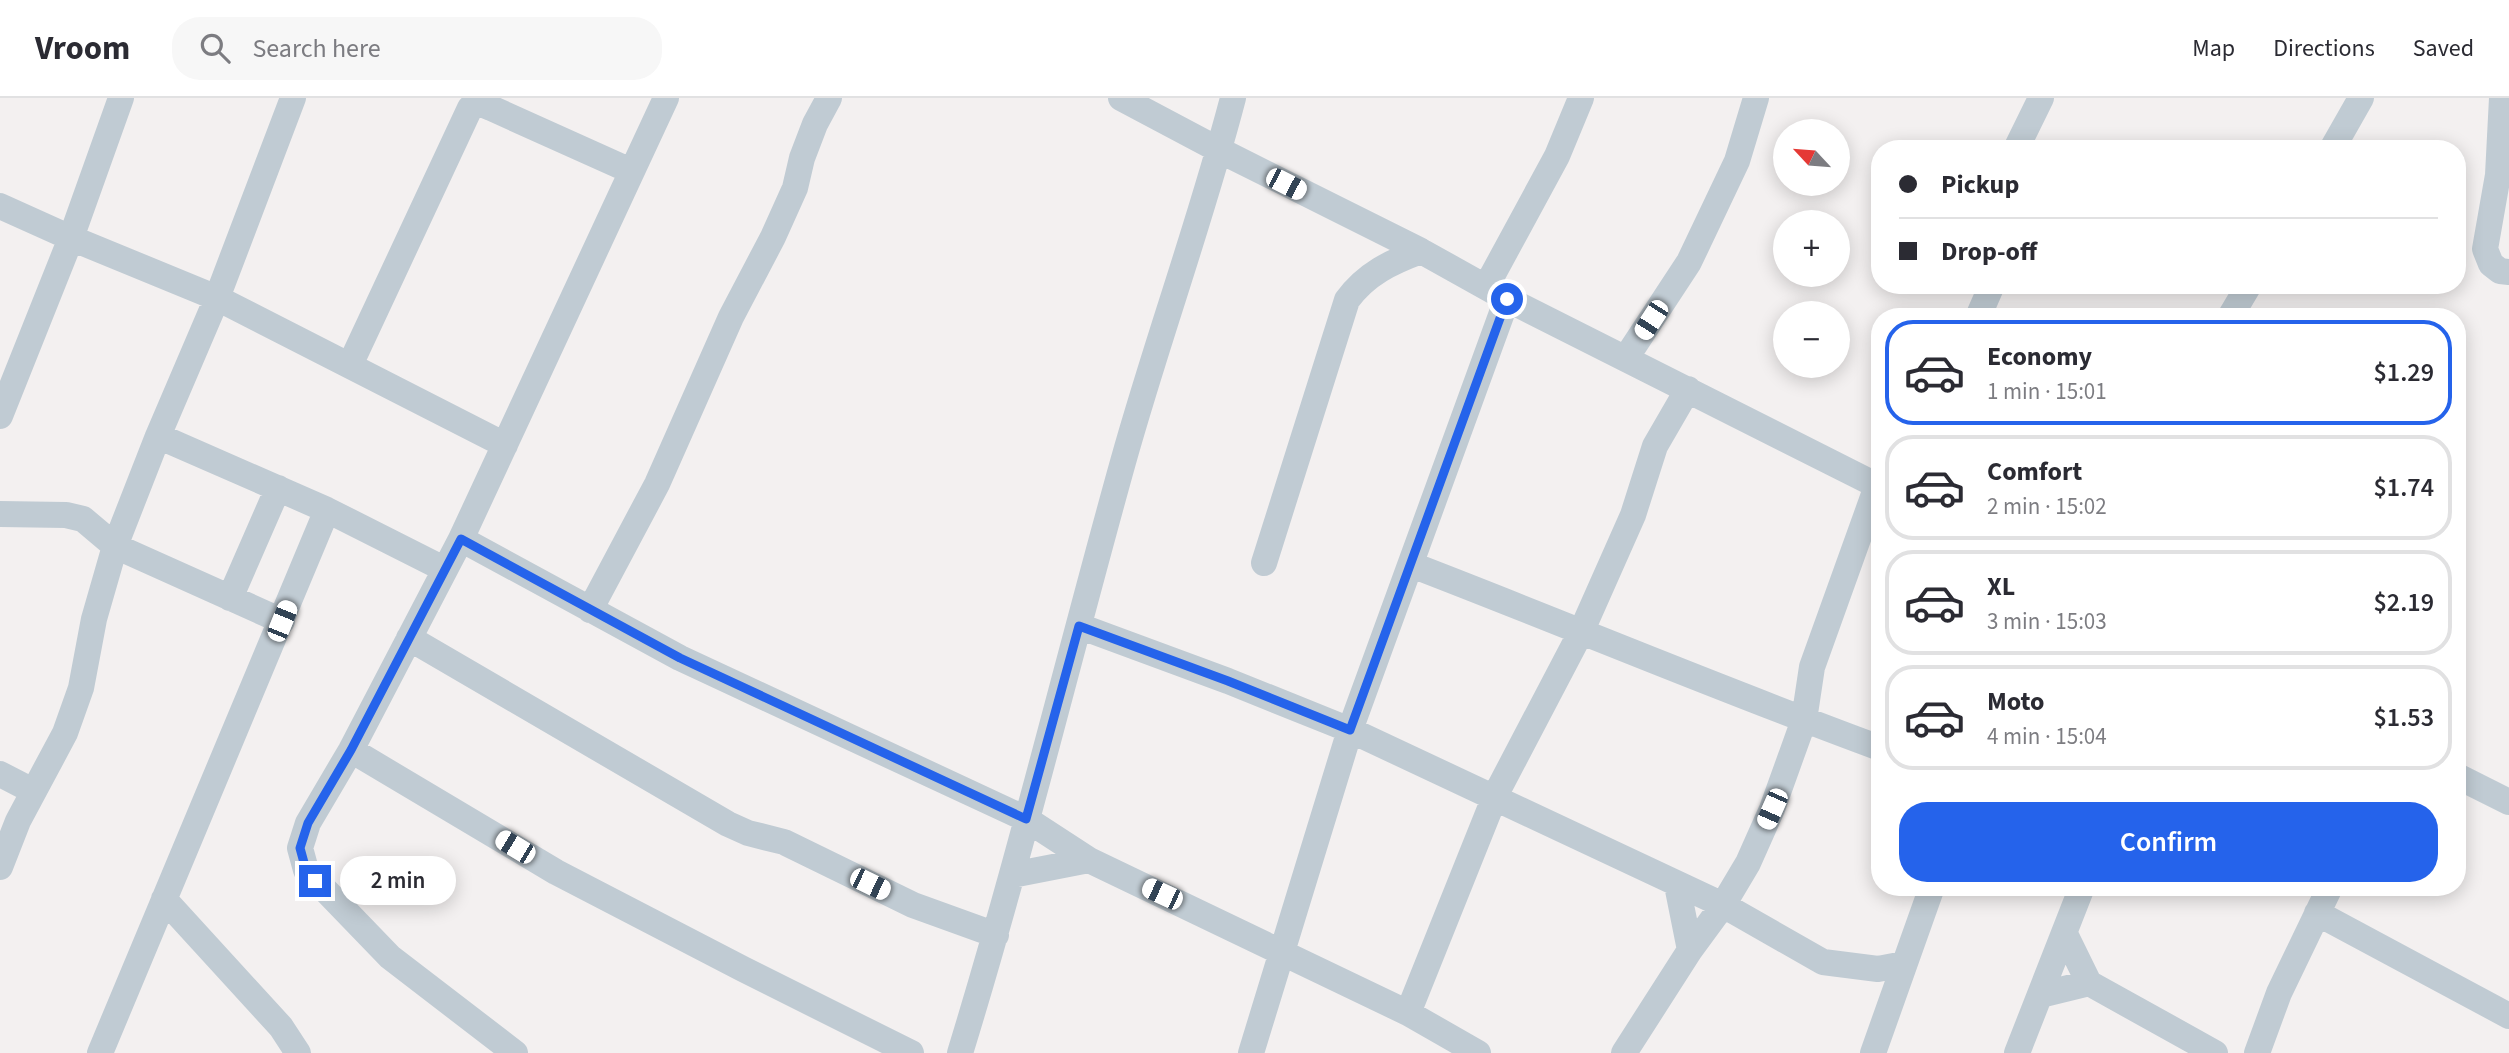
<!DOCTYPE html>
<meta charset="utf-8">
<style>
body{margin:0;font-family:"Source Sans 3",sans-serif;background:#f7f7f7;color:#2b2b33;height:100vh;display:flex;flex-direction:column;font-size:26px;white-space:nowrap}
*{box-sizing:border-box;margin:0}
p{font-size:23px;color:#7c7c81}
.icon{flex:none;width:38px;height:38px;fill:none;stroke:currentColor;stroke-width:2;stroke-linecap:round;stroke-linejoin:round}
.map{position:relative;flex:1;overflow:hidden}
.panel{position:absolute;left:1871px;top:210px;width:595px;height:588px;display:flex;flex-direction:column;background:#fff;border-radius:28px;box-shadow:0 4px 18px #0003}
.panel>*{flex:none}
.banner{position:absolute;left:1871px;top:42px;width:595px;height:154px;border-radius:28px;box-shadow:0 4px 18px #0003;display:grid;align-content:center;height:154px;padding:0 28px;background:#fff}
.needle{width:46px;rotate:296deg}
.fabs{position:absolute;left:1773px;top:21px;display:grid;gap:14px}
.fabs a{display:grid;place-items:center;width:77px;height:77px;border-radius:50%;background:#fff;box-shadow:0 4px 18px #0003;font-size:35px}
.end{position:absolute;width:32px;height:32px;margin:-16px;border:9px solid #2563eb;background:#fff;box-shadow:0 0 0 4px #fff}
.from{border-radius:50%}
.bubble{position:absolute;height:49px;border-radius:24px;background:#fff;box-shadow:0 4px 18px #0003;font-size:23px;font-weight:600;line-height:49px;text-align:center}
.car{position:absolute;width:21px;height:42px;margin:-21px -10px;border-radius:9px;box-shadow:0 0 5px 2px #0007;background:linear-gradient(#fff 24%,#345 0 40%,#fff 0 76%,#345 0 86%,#fff 0)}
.banner b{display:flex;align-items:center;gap:24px;height:66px;font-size:26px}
.banner b+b{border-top:2px solid #e1e1e2}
.banner i{width:18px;height:18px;background:#2b2b33}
ul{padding:12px 0 0;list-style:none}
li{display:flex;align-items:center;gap:21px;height:105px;margin:0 14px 10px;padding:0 14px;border:4px solid #e1e1e2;border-radius:28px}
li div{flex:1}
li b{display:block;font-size:26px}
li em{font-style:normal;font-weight:600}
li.selected{border-color:#2563eb}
li>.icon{width:63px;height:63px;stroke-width:1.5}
.button{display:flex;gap:14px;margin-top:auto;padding:14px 28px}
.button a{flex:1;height:80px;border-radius:28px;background:#2563eb;color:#fff;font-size:28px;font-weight:600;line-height:80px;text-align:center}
header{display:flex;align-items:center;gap:42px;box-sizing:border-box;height:98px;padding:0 35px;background:#fff;border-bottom:2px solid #e1e1e2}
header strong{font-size:33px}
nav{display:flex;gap:38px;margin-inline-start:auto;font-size:24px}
.search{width:490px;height:63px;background:#f7f7f7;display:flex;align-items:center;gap:18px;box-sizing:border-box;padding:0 24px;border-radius:28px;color:#7c7c81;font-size:26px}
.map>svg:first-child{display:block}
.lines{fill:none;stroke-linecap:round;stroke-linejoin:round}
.minor{stroke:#c0cbd3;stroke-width:26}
.route{stroke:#2563eb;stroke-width:9}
</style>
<header>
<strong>Vroom</strong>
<div class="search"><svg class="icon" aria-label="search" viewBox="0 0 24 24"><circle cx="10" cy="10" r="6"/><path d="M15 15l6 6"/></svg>Search here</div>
<nav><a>Map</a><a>Directions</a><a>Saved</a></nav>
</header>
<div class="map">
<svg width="2509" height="955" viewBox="0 0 2509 955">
<rect width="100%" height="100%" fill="#f3f0f0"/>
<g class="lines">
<path class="minor" d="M1121,0L1219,52L1421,153L1507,201L1880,389
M2502,0L2498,77L2485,151L2491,166L2500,173L2509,174
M2016,51L2041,0
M2332,51L2361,0
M0,108L71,140L217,200L505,347
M1486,189L1557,58L1581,0
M1978,219L1992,187
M2230,219L2249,187
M1626,260L1689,164L1737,63L1756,0
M350,267L470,10L479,5L491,10L631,73
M0,318L71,140L121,0
M158,338L327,412L444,471
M0,416L66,417L83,421L115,448L282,523
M461,441L680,560L1026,721L1089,762L1408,915L1478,955
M1264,465L1347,202C1366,176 1391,164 1421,153
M1412,467C1568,527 1722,592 1880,650
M230,500L278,390
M590,512L657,386L731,219L773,139L795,90L802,60L815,26L829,0
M1079,528L1228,583L1350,632L1723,807L1823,864L1878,871L1904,866
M409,540L728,726L748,735L784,744L913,807L996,837
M351,652L556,774L743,871L911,955
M0,676L33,693
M2457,678L2509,704
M0,769L18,723L65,635L81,590L94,521L115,448L158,338L217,200L293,0
M1012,777L1089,762
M1677,787L1690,852
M164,801L281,929L298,955
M2317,815L2509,918
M2065,836L2089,885L2215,955
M2040,897L2089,885
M1408,915L1495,698L1582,532L1633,417L1655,348L1688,291
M100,955L327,412
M515,955L390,859L306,772L300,750L308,725L351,652L461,441L666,0
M960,955C1020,760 1068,561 1123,364C1157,242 1201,123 1233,0
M1251,955L1350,632L1507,201
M1624,955L1690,852L1723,807L1748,765L1772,711L1804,622L1812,569L1877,388
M1873,955L1932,789
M2017,955L2082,789
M2257,955L2279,895L2330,789"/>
</g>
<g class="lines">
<path class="route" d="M315,783L306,772L300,750L308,725L351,652L461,441L680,560L1026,721L1079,528L1228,583L1350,632L1507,201"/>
</g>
</svg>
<div class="fabs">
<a><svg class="needle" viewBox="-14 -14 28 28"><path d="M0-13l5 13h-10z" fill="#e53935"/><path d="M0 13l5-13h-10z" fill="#7c7c81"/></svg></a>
<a>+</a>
<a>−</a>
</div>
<i class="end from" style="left:1507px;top:201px"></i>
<i class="end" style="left:315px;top:783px"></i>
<div class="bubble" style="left:340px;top:758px;width:116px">2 min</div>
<i class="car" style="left:1286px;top:86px;rotate:117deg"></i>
<i class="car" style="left:1651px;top:222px;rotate:213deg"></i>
<i class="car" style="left:282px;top:523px;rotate:22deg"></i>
<i class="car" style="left:1772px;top:711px;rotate:204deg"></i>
<i class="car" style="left:515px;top:749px;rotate:301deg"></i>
<i class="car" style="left:870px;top:786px;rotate:116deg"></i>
<i class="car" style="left:1162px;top:796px;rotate:295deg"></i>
<div class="banner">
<b><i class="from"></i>Pickup</b>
<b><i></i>Drop-off</b>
</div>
<section class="panel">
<ul>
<li class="selected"><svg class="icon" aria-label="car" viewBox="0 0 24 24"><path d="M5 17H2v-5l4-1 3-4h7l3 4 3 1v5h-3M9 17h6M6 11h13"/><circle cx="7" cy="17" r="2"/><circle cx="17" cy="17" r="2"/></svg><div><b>Economy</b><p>1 min · 15:01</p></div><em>$1.29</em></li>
<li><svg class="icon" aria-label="car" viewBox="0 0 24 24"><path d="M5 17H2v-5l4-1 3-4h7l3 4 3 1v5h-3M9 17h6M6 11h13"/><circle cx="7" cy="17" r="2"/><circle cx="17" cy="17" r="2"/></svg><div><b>Comfort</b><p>2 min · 15:02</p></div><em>$1.74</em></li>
<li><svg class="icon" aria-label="car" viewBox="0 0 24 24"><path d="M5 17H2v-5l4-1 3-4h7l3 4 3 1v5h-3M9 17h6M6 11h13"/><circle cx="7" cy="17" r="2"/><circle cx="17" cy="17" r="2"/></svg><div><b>XL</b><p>3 min · 15:03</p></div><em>$2.19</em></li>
<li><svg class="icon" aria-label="car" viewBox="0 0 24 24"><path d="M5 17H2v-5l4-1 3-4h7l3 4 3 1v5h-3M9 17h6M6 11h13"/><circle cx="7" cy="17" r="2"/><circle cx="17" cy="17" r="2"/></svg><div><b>Moto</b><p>4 min · 15:04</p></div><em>$1.53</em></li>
</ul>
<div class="button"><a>Confirm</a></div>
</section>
</div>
